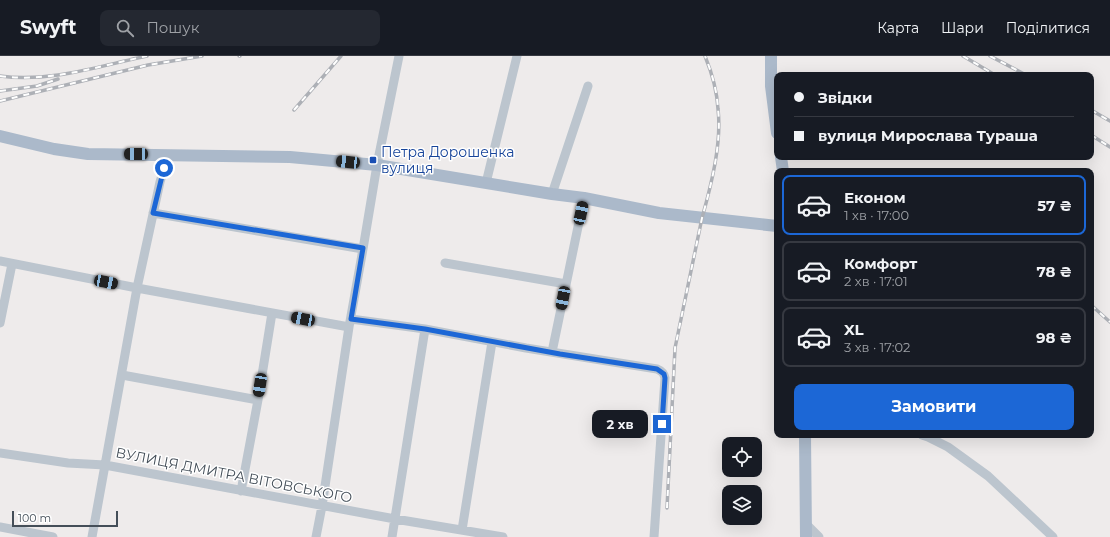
<!DOCTYPE html>
<html lang="uk">
<meta charset="utf-8">
<style>
body{margin:0;font-family:Montserrat,sans-serif;background:#242831;color:#f1f3f6;height:100vh;display:flex;flex-direction:column;font-size:15px;white-space:nowrap}
*{box-sizing:border-box;margin:0}
p{font-size:13px;color:#9ea1a6}
.icon{flex:none;width:22px;height:22px;fill:none;stroke:currentColor;stroke-width:2;stroke-linecap:round;stroke-linejoin:round}
.map{position:relative;flex:1;overflow:hidden}
.panel{position:absolute;left:774px;top:112px;width:320px;height:270px;display:flex;flex-direction:column;background:#171b24;border-radius:8px;box-shadow:0 4px 16px #0002}
.panel>*{flex:none}
.hud{position:absolute;left:774px;top:16px;width:320px;height:88px;border-radius:8px;box-shadow:0 4px 16px #0002;display:grid;align-content:center;height:88px;padding:0 20px;background:#171b24}
.fabs{position:absolute;left:722px;top:381px;display:grid;gap:8px}
.fabs a{display:grid;place-items:center;width:40px;height:40px;border-radius:8px;background:#171b24;box-shadow:0 4px 16px #0002;font-size:20px}
.scale{position:absolute;left:12px;bottom:10px;width:106px;box-sizing:border-box;padding-left:4px;border:2px solid #444e58;border-top:0;font-size:11px;line-height:14px;white-space:nowrap;color:#444e58;-webkit-text-stroke:3px #fff;paint-order:stroke}
.end{position:absolute;width:18px;height:18px;margin:-9px;border:5px solid #1c67d6;background:#fff;box-shadow:0 0 0 2px #fff}
.from{border-radius:50%}
.bubble{position:absolute;height:28px;border-radius:8px;background:#171b24;box-shadow:0 4px 16px #0002;font-size:13px;font-weight:700;line-height:28px;text-align:center}
.car{position:absolute;width:12px;height:24px;margin:-12px -6px;border-radius:5px;box-shadow:0 0 3px 1px #0007;background:linear-gradient(#222 24%,#8ab4d8 0 40%,#222 0 76%,#8ab4d8 0 86%,#222 0)}
.hud b{display:flex;align-items:center;gap:14px;height:38px;font-size:15px}
.hud b+b{border-top:1px solid #363941}
.hud i{width:10px;height:10px;background:#f1f3f6}
ul{padding:7px 0 0;list-style:none}
li{display:flex;align-items:center;gap:12px;height:60px;margin:0 8px 6px;padding:0 12px;border:2px solid #363941;border-radius:8px}
li div{flex:1}
li b{display:block;font-size:15px}
li em{font-style:normal;font-weight:700}
li.active{border-color:#1c67d6}
li>.icon{width:36px;height:36px;stroke-width:1.5}
.button{display:flex;gap:8px;margin-top:auto;padding:8px 20px}
.button a{flex:1;height:46px;border-radius:8px;background:#1c67d6;color:#fff;font-size:16px;font-weight:700;line-height:46px;text-align:center}
header{display:flex;align-items:center;gap:24px;box-sizing:border-box;height:56px;padding:0 20px;background:#171b24;border-bottom:1px solid #363941}
header strong{font-size:19px}
nav{display:flex;gap:22px;margin-inline-start:auto;font-size:14px}
.search{width:280px;height:36px;background:#242831;display:flex;align-items:center;gap:10px;box-sizing:border-box;padding:0 14px;border-radius:8px;color:#9ea1a6;font-size:15px}
.map>svg:first-child{display:block}
.lines{fill:none;stroke-linecap:round;stroke-linejoin:round}
.minor{stroke:#bcc5ce;stroke-width:9}
.major{stroke:#abb9ca;stroke-width:12}
.rail-casing{stroke:#adb0b6;stroke-width:3.5}
.rail{stroke:#fff;stroke-width:2;stroke-dasharray:6;stroke-linecap:butt}
.route{stroke:#1c67d6;stroke-width:5}
.transit-dot{fill:#1a4fb4;stroke:#fff;stroke-width:1.5}
.labels{text-anchor:middle;dominant-baseline:central;stroke-width:3;stroke-linejoin:round;paint-order:stroke}
.transit-label{font-size:14px;fill:#164399;stroke:#fff;text-anchor:start}
.street-label{font-size:14px;fill:#444e58;stroke:#fff}
</style>
<header>
<strong>Swyft</strong>
<div class="search"><svg class="icon" aria-label="search" viewBox="0 0 24 24"><circle cx="10" cy="10" r="6"/><path d="M15 15l6 6"/></svg>Пошук</div>
<nav><a>Карта</a><a>Шари</a><a>Поділитися</a></nav>
</header>
<div class="map">
<svg width="1110" height="481" viewBox="0 0 1110 481">
<rect width="100%" height="100%" fill="#eeebeb"/>
<g class="lines">
<path class="minor" d="M486,127L517,0
M552,138L588,30
M153,157L363,193
M0,205L137,232L349,271
M445,207L566,228
M351,263L425,273L526,292L657,313C662,315 664,317 665,322L654,481
M0,267L12,208
M552,296L584,142
M122,319L258,344
M922,379L928,381L948,391L988,420L1053,481
M0,397L68,407L105,409L395,463L503,481
M241,435L258,344L272,257
M806,468L819,481
M0,471L53,481
M462,474L492,286
M92,481L137,232L160,126L168,99
M316,481L322,450L349,271L363,193L377,109L399,0
M392,481L425,273"/>
<path class="major" d="M771,0V30L777,77
M0,80L54,93L88,98L290,101L377,109L552,138L584,142L659,157L777,170
M781,101L783,115
M805,379L806,481"/>
<defs>
<path id="rail" d="M239,0H240
M963,0L995,19
M990,0L1026,19
M0,20C49,27 99,10 147,0
M0,35L37,30L58,23
M0,45L148,9L202,0
M294,54L341,0
M1091,54L1110,65
M1091,79L1110,91
M1091,249L1110,266
M667,452L675,292L702,162C711,130 722,87 718,53C717,35 712,17 705,0"/>
</defs>
<use href="#rail" class="rail-casing"/>
<use href="#rail" class="rail"/>
</g>
<g class="lines">
<path class="route" d="M164,112L153,157L363,192L351,263L425,273L560,298L657,313L664,318L665,322L662,368"/>
</g>
<rect class="transit-dot" x="369" y="100" width="8" height="8" rx="2"/>
<g class="labels">
<g class="transit-label">
<text x="381" y="96">Петра Дорошенка<tspan x="381" dy="16">вулиця</tspan></text>
</g>
<g class="street-label">
<text transform="translate(234 419) rotate(11)">ВУЛИЦЯ ДМИТРА ВІТОВСЬКОГО</text>
</g>
</g>
</svg>
<div class="fabs">
<a><svg class="icon" aria-label="locate" viewBox="0 0 24 24"><circle cx="12" cy="12" r="6"/><path d="M12 2v4M12 18v4M2 12h4M18 12h4"/></svg></a>
<a><svg class="icon" aria-label="layers" viewBox="0 0 24 24"><path d="M12 4l9 5-9 5-9-5zM3 14l9 5 9-5"/></svg></a>
</div>
<div class="scale">100 m</div>
<i class="end from" style="left:164px;top:112px"></i>
<i class="end" style="left:662px;top:368px"></i>
<div class="bubble" style="left:592px;top:354px;width:56px">2 хв</div>
<i class="car" style="left:136px;top:98px;rotate:270deg"></i>
<i class="car" style="left:348px;top:106px;rotate:276deg"></i>
<i class="car" style="left:581px;top:157px;rotate:12deg"></i>
<i class="car" style="left:106px;top:226px;rotate:101deg"></i>
<i class="car" style="left:563px;top:242px;rotate:191deg"></i>
<i class="car" style="left:303px;top:263px;rotate:281deg"></i>
<i class="car" style="left:260px;top:329px;rotate:189deg"></i>
<div class="hud">
<b><i class="from"></i>Звідки</b>
<b><i></i>вулиця Мирослава Тураша</b>
</div>
<section class="panel">
<ul>
<li class="active"><svg class="icon" aria-label="car" viewBox="0 0 24 24"><path d="M5 17H2v-5l4-1 3-4h7l3 4 3 1v5h-3M9 17h6M6 11h13"/><circle cx="7" cy="17" r="2"/><circle cx="17" cy="17" r="2"/></svg><div><b>Економ</b><p>1 хв · 17:00</p></div><em>57 ₴</em></li>
<li><svg class="icon" aria-label="car" viewBox="0 0 24 24"><path d="M5 17H2v-5l4-1 3-4h7l3 4 3 1v5h-3M9 17h6M6 11h13"/><circle cx="7" cy="17" r="2"/><circle cx="17" cy="17" r="2"/></svg><div><b>Комфорт</b><p>2 хв · 17:01</p></div><em>78 ₴</em></li>
<li><svg class="icon" aria-label="car" viewBox="0 0 24 24"><path d="M5 17H2v-5l4-1 3-4h7l3 4 3 1v5h-3M9 17h6M6 11h13"/><circle cx="7" cy="17" r="2"/><circle cx="17" cy="17" r="2"/></svg><div><b>XL</b><p>3 хв · 17:02</p></div><em>98 ₴</em></li>
</ul>
<div class="button"><a>Замовити</a></div>
</section>
</div>
